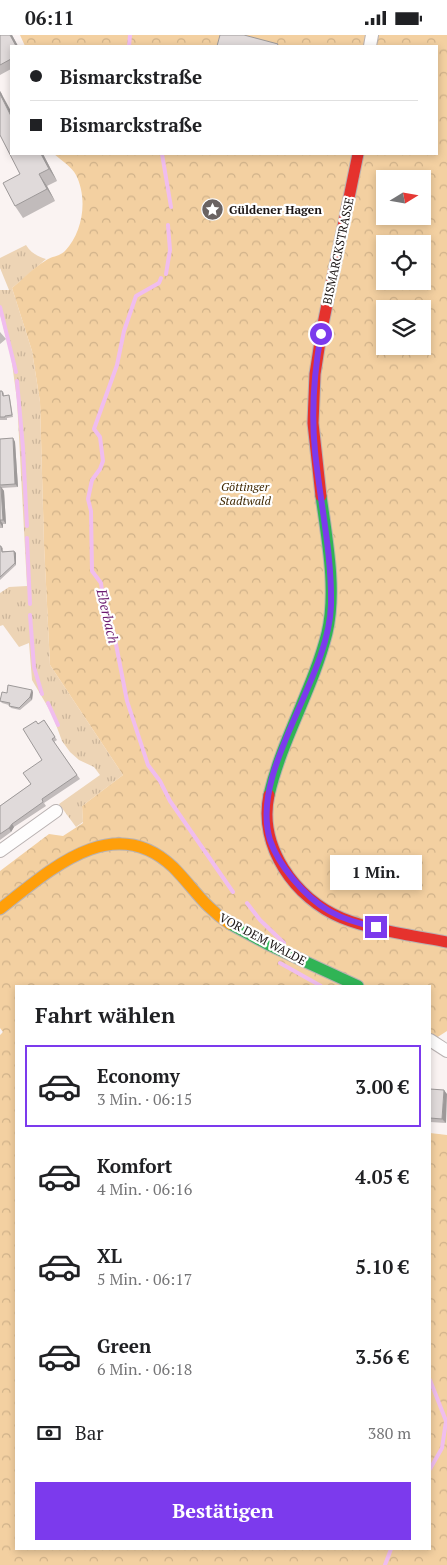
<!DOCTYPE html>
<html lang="de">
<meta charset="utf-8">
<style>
body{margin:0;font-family:"PT Serif",serif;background:#f6f6f6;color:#202124;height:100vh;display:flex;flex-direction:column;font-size:19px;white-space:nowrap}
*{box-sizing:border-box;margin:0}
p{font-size:16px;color:#757577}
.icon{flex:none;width:28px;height:28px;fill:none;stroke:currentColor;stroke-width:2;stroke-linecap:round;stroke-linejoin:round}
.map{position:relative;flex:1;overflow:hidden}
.drawer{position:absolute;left:15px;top:950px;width:416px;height:565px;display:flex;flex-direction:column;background:#fff;border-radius:0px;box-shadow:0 2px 8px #0003}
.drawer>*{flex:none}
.guide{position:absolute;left:10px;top:10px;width:428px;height:110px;border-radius:0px;box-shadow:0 2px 8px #0003;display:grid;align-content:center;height:110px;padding:0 20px;background:#fff}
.needle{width:32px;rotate:79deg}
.tools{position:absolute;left:376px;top:135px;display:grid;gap:10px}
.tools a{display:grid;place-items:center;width:55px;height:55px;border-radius:0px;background:#fff;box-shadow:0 2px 8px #0003;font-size:25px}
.end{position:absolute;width:22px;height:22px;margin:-11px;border:6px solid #7c3aed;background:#fff;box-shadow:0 0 0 2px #fff}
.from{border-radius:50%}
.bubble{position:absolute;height:35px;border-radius:0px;background:#fff;box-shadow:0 2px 8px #0003;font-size:16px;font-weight:600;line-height:35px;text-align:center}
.guide b{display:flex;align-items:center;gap:18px;height:48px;font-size:19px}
.guide b+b{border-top:1px solid #e0e0e0}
.guide i{width:12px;height:12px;background:#202124}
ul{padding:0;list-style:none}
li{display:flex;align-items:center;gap:15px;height:82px;margin:0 10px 8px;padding:0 10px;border:2px solid transparent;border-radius:0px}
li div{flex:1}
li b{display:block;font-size:19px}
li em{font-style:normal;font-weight:600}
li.selected{border-color:#7c3aed}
li>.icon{width:45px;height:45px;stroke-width:1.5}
h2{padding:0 20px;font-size:22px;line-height:60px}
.pay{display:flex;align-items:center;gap:12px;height:55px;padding:0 20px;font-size:19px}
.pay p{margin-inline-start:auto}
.button{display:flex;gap:10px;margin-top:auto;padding:10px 20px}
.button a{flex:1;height:58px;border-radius:0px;background:#7c3aed;color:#fff;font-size:20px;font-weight:600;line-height:58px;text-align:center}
.status{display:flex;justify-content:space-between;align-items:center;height:35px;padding:0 25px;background:#fff;direction:ltr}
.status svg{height:14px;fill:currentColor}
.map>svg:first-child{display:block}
.grass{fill:url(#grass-tufts)}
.forest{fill:url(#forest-crowns);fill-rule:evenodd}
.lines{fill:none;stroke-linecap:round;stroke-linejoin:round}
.stream{stroke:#f0bdee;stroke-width:4}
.street-casing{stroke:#b9b2b2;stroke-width:14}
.fast-casing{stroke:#b9b2b2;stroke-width:13}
.slow-casing{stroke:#b9b2b2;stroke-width:13}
.jam-casing{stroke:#b9b2b2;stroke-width:13}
.street{stroke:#fefdfd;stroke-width:12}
.fast{stroke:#30b455;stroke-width:11}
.slow{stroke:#ff9f0a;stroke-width:11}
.jam{stroke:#e5322d;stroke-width:11}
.wall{fill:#c1bbbb}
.shaded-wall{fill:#9d9999}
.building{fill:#e0dada;stroke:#9d9999}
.route{stroke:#7c3aed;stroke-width:6}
.labels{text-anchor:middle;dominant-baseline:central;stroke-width:4.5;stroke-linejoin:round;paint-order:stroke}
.poi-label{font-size:12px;font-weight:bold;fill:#1c1615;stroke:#fff;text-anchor:start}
.street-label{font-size:12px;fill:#1c1615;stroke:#fff}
.park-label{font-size:12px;font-style:italic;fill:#3f2802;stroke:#fff}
.water-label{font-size:14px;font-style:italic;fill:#6c1c71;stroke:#fff}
</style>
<div class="status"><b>06:11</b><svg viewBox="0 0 49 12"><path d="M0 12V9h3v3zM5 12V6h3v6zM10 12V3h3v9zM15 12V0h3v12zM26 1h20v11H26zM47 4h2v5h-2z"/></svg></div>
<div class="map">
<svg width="447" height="1530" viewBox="0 0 447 1530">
<defs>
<pattern id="grass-tufts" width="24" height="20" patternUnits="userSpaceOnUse" patternTransform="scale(1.25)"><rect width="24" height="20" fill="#edd4b5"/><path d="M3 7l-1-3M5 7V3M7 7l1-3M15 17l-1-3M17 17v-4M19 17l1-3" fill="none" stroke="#cbb59b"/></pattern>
<pattern id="forest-crowns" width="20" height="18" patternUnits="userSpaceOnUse" patternTransform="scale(1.25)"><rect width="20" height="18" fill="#f3d0a1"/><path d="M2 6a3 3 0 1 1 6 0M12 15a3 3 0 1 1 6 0" fill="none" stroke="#d0b28a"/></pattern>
</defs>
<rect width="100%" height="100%" fill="#faf3f2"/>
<path class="grass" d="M26,210C31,218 37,221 46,224L12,253L32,316L40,367L44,509L50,630L123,740L82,771L83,787L76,792L59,769L100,740L94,732L79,725L70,717L62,706L52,679L32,645L29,608L19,612L3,590L0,591V558L9,552L27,551L17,365L11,321L0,279V255H9L0,233V223Z"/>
<path class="forest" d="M20,0H447V996L430,1007V951H16V1514H430V1098L447,1100V1530H0V1000L3,997L0,993V836L49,799L63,801L83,788L82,771L123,740L50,630L44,509L40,367L32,316L12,253C23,244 33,233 45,226C51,221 59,222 65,216C83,197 88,164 76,140C72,132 61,125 54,119H436V11H25ZM385,144H422V181H385ZM385,209H422V246H385ZM385,274H422V311H385Z"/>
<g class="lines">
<path class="stream" d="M129,11L130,0
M162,119L171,172
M166,239L170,215L168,190
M161,243L159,248L136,261L124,296L117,330L94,394L100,402L103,426L100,434L92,445L88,464L91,476L92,536L101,548L103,563L114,599L127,666L148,730L160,746L170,766L233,857
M0,272L16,337
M17,346L23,413L27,491
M27,503L30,569
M30,580L34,632L42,659
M48,668L58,690
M247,868L260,885L284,908
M280,928L321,951
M430,1345L446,1386L442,1413L430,1434
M385,1530L391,1514"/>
<defs>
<path id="street" d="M370,11L372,0
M0,816L56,776
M430,1005L447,1016"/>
<path id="fast" d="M269,760C282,704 313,654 327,598C337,556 327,504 321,461
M230,889L269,910L358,951"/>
<path id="slow" d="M0,874C49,836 113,775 173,832C193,852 205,873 230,889"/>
<path id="jam" d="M321,461L313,388L315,339L322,294L358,119
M269,760C258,811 295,864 342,883C371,895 415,901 447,907"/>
</defs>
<use href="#street" class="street-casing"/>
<use href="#fast" class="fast-casing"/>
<use href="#slow" class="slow-casing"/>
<use href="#jam" class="jam-casing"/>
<use href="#street" class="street"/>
<use href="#fast" class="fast"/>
<use href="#slow" class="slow"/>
<use href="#jam" class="jam"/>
</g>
<path class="wall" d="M0,0H12L18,11H11V34L0,40Z
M0,56L2,59L11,119H43L57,146L47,151L55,166L23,183L15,171L20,139L0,100Z
M0,297L6,304L0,309Z
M0,356H2L4,358V361L9,360L10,363L13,382L7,383V385H0Z
M13,403L15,407L18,452L2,453L4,456L6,489H3V493H0V404Z
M0,511L3,513V516H14L16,518V530L0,545Z
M33,657L32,665L20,675L11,673L9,670L2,668L0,666L7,658Z
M44,685L57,705L54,707L80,744L44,768L46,771L14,792L11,797L0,805V771L31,749L42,725L38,689Z
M430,1054L446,1088L430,1087Z"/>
<path class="shaded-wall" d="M10,0H12L18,11H16Z
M0,56L11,76V81L0,59Z
M41,119H43L57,146L49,134Z
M39,139L47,151L55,166L47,154Z
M13,403L15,407L18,452L15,449Z
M1,452L4,456L6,489L3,485Z
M0,485L3,489V493L0,488Z
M14,516L16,518V530L15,528Z
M32,655L33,657L32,665L30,662Z
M12,789L14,792L11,797L9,793Z
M444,1055L447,1059L446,1088L442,1084Z"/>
<path class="building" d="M0,0H10L16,11H11V24L0,30Z
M220,0H244L278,9L277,11H217Z
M0,59L11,81V119H41L49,134L39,139L47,154L15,171L3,148L20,139L0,100Z
M0,356H2L3,361L9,360L12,380L5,381V382H0Z
M13,403L15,449L0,450V404Z
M0,452H1L3,485H0V488Z
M0,511H1L2,517L14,516L15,528L0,542Z
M8,650L32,655L30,662L19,673L9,671L10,668L0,666L2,657L7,658Z
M44,685L55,702L52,704L77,740L42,764L43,767L12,789L9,793L0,799V771L31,749L23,738L42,725L23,694L36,686L38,689Z
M430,1054L444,1055L442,1084L430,1083Z"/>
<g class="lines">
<path class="route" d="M321,299C314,338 311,377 315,416C320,467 332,518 331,570C329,645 249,735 270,805C275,820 283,832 293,844C317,873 339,885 376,892"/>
</g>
<defs>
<symbol id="sight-disc" viewBox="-11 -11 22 22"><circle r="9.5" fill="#6a6362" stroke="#fff"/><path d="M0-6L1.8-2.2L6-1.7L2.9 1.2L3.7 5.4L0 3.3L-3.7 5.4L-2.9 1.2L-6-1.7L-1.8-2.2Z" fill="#fff"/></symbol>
</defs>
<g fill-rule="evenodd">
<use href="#sight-disc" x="200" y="162" width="25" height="25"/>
</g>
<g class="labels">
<g class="poi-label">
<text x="229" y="174">Güldener Hagen</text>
</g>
<g class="street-label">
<text transform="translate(338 216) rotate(-78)">BISMARCKSTRASSE</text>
<text transform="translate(263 904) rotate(28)">VOR DEM WALDE</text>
</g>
<g class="park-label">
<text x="245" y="451">Göttinger<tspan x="245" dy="14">Stadtwald</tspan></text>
</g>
<g class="water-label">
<text transform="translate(108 581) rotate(77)">Eberbach</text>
</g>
</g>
</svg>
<div class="tools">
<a><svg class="needle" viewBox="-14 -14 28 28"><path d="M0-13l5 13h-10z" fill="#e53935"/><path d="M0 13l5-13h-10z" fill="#757577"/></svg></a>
<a><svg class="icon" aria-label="locate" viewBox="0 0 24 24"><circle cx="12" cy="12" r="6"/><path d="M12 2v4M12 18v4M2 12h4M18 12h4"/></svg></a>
<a><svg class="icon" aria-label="layers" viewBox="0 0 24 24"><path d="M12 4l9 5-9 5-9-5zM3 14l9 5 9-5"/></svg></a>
</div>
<i class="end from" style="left:321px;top:299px"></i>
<i class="end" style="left:376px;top:892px"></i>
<div class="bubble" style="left:330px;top:820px;width:92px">1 Min.</div>
<div class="guide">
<b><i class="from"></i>Bismarckstraße</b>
<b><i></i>Bismarckstraße</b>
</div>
<section class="drawer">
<h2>Fahrt wählen</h2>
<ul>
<li class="selected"><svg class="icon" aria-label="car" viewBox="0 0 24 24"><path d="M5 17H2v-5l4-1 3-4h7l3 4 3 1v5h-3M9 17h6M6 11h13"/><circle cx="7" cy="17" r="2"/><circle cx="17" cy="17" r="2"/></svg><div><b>Economy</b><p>3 Min. · 06:15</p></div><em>3.00 €</em></li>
<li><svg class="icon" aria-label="car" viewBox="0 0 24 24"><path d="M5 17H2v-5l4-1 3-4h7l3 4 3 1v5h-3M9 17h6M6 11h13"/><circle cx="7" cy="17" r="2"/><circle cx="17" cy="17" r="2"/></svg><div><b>Komfort</b><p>4 Min. · 06:16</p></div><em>4.05 €</em></li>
<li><svg class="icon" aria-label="car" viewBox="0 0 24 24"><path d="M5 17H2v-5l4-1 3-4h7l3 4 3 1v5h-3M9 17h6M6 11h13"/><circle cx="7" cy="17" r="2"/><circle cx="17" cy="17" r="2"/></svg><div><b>XL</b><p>5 Min. · 06:17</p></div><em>5.10 €</em></li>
<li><svg class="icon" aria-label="car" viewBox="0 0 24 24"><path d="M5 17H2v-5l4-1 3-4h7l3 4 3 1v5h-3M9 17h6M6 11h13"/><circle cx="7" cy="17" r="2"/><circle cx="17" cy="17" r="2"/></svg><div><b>Green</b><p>6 Min. · 06:18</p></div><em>3.56 €</em></li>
</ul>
<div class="pay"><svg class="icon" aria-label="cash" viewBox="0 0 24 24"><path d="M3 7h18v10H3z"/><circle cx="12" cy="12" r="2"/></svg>Bar<p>380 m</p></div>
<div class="button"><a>Bestätigen</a></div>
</section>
</div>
